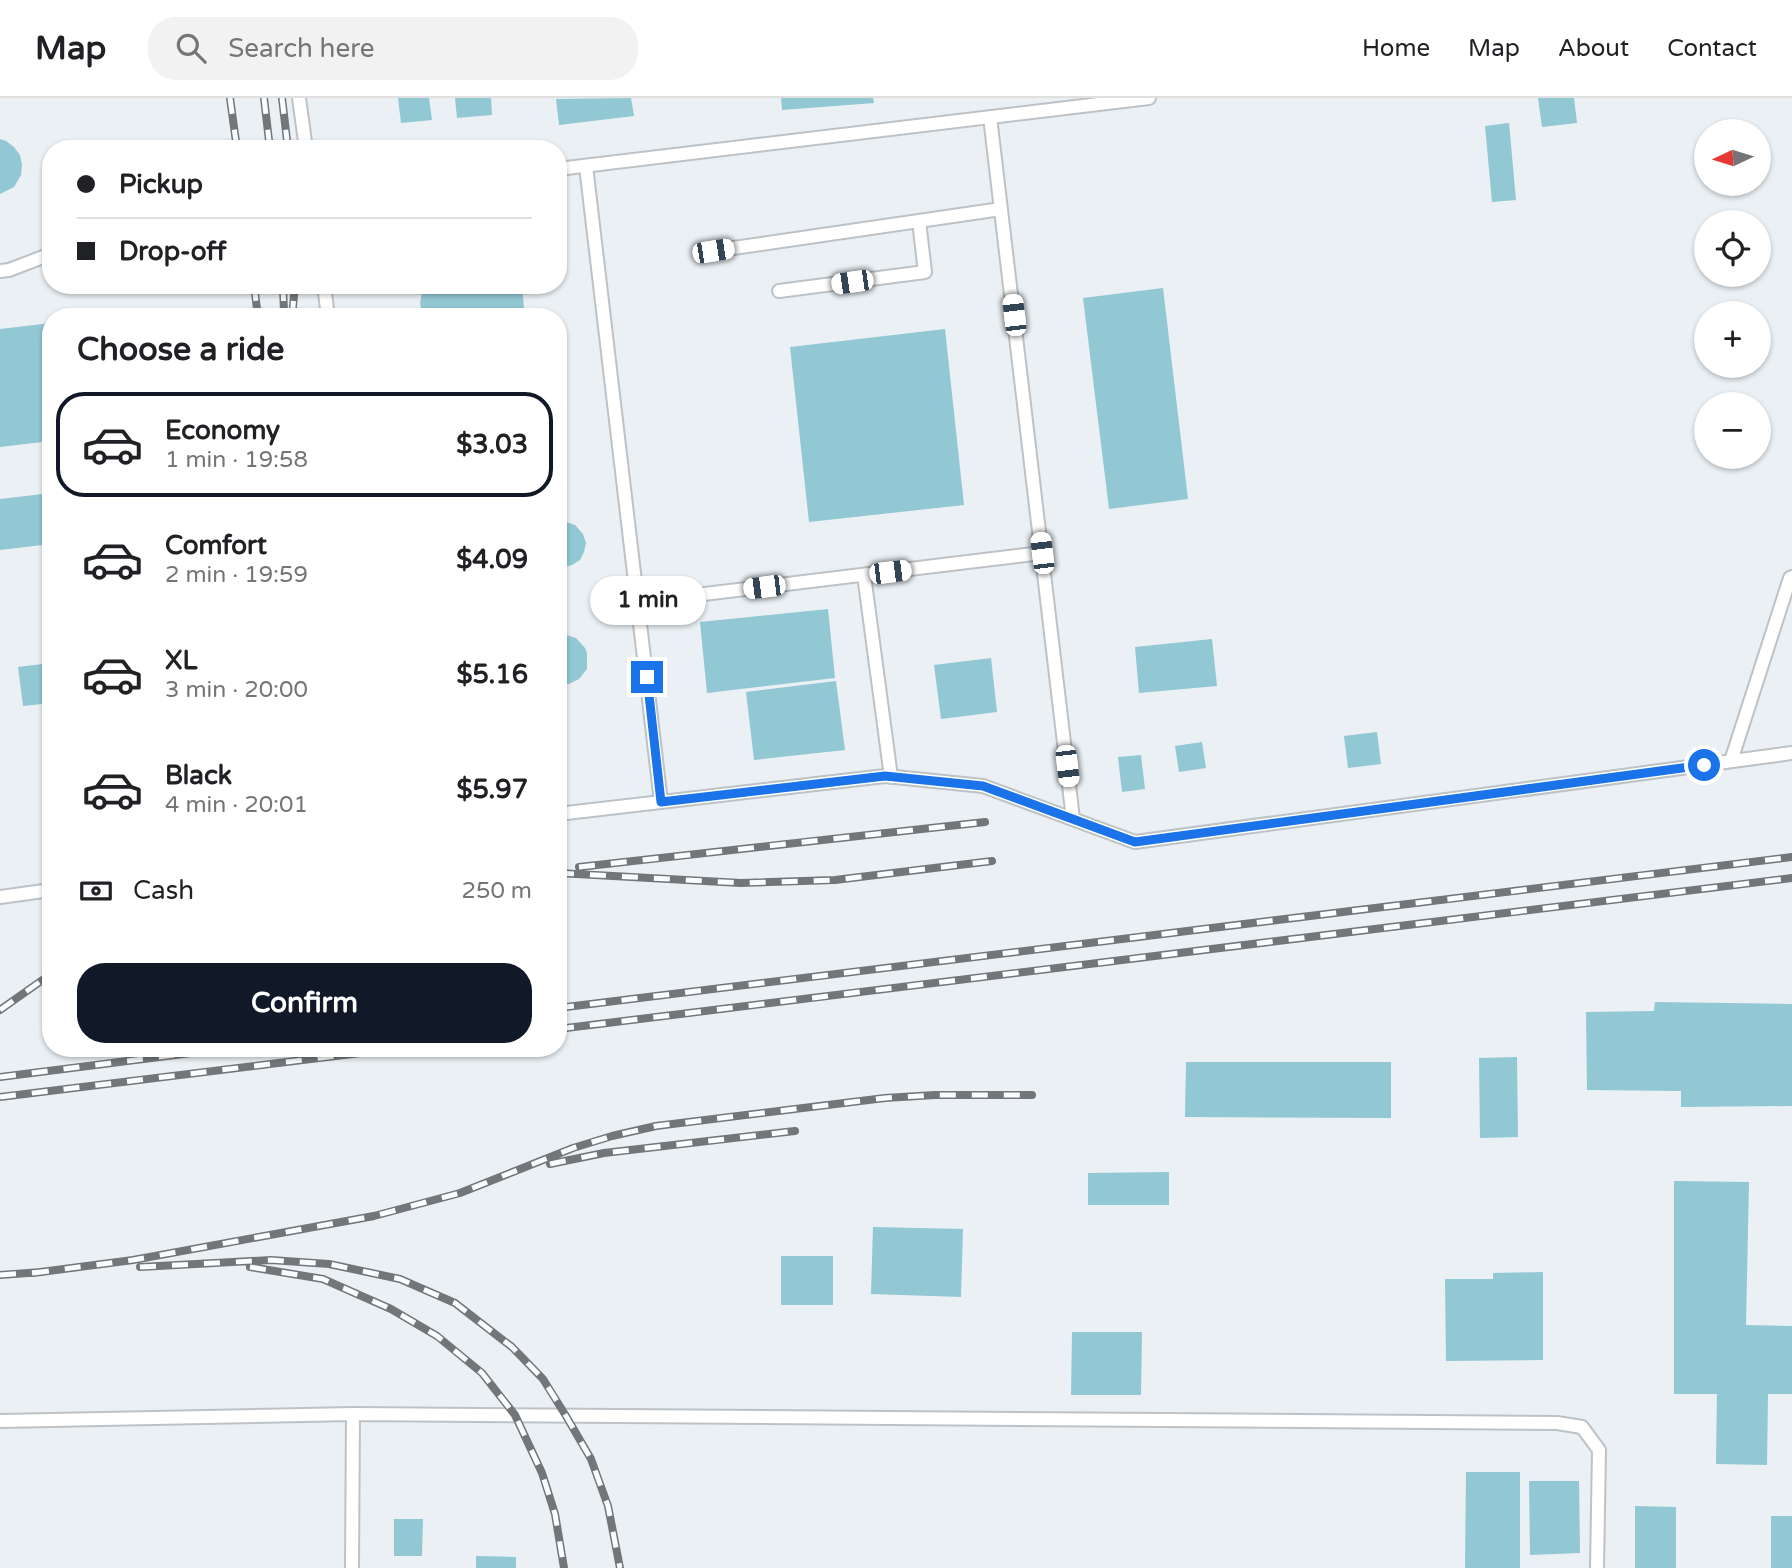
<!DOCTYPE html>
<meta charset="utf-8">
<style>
body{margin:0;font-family:"Varela Round",sans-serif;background:#f2f2f2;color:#202124;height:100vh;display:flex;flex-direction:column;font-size:26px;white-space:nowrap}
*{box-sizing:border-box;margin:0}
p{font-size:23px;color:#757577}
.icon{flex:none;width:38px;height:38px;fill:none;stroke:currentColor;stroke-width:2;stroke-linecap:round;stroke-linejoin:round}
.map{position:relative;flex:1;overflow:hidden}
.drawer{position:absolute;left:42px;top:210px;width:525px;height:749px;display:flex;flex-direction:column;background:#fff;border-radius:28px;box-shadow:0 2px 5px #0004}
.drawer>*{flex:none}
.banner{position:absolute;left:42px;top:42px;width:525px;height:154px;border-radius:28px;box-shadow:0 2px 5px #0004;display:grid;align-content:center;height:154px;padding:0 35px;background:#fff}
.needle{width:46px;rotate:266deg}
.tools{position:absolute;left:1694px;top:21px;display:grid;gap:14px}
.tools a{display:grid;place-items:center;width:77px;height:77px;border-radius:50%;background:#fff;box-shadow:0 2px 5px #0004;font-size:35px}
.end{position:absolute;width:32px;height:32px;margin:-16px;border:9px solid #1a73e8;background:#fff;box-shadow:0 0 0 4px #fff}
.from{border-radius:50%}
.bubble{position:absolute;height:49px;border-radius:24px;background:#fff;box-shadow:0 2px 5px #0004;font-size:23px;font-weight:800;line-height:49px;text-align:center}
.car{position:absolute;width:21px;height:42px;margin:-21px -10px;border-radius:9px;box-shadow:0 0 5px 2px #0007;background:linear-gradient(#fff 24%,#345 0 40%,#fff 0 76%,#345 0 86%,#fff 0)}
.banner b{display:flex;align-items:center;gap:24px;height:66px;font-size:26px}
.banner b+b{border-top:2px solid #e0e0e0}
.banner i{width:18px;height:18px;background:#202124}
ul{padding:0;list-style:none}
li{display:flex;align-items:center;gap:21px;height:105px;margin:0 14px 10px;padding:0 21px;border:4px solid transparent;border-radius:28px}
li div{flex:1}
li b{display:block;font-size:26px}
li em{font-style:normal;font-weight:800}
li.selected{border-color:#111827}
li>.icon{width:63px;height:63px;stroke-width:1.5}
h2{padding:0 35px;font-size:32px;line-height:84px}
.pay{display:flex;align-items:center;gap:18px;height:77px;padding:0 35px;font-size:26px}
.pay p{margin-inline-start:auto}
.action{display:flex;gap:14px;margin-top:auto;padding:14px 35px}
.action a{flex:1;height:80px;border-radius:28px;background:#111827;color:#fff;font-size:28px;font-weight:800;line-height:80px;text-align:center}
header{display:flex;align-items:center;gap:42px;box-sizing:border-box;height:98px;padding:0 35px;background:#fff;border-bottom:2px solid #e0e0e0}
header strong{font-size:33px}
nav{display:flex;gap:38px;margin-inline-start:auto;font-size:24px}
.search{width:490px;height:63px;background:#f2f2f2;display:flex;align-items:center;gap:18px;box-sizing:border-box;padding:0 24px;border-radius:28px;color:#757577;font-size:26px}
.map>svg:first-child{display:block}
.building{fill:#92c7d4}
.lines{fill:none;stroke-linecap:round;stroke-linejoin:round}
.lane-casing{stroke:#bdc2c6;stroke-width:16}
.lane{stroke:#fff;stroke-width:12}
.rail-casing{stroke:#737679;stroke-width:8}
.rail{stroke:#fafdff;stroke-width:5;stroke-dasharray:16;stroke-linecap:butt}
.route{stroke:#1a73e8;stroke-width:9}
</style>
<header>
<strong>Map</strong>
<div class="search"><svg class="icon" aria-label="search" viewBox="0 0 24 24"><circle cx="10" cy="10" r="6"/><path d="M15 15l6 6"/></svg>Search here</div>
<nav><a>Home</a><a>Map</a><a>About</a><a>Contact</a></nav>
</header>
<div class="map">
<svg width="1792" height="1470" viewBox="0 0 1792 1470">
<rect width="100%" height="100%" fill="#eaf0f4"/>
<path class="building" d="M398,0H429L432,22L401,25Z
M455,0H491L492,17L457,20Z
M631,0L634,18L559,27L556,1Z
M781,0H873L874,5L782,12Z
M1538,0H1574L1577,25L1542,29Z
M1509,25L1516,102L1492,104L1485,28Z
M0,41L6,43L14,49L20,57L22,67L21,77L14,89L0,96Z
M423,187H522L524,210L522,219H424L420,206Z
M1163,190L1188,401L1109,411L1083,200Z
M175,210L176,219H119V217Z
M51,225V343L0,349V231Z
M945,231L964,407L809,424L790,249Z
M51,395V446L0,452V401Z
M558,424H566L575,427L583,436L586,445L584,454L580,462L572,467L564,469H558Z
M828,511L835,580L707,595L700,524Z
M558,537H566L576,540L585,550L587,555V571L579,581L569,586L558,587Z
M1212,541L1217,588L1139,595L1135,549Z
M991,560L997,614L941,621L934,567Z
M51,565V605L23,608L18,569Z
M836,583L845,652L754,662L746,594Z
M1377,634L1381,666L1348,670L1344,638Z
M1202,644L1206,670L1179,674L1175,648Z
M1141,657L1145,691L1122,694L1118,659Z
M1655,904L1792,906V1008L1681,1009V993L1587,992L1586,914L1654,913Z
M1517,959L1518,1039L1480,1040L1479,960Z
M1186,964H1391V1020L1185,1019Z
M1169,1074V1107H1088V1075Z
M1674,1083L1749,1084L1746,1227L1792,1228V1296H1768L1767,1367L1716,1366L1717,1296H1674Z
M873,1129L963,1131L961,1199L871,1196Z
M781,1158H833V1207H781Z
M1543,1174V1262L1446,1263L1445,1181H1493V1175Z
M1072,1234H1142L1141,1297H1071Z
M1466,1374H1520V1470H1465Z
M1529,1383H1579L1580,1455L1530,1457Z
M1635,1408L1676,1409V1470H1635Z
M1771,1418H1792V1470H1771Z
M394,1421H423L422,1458H394Z
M476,1458L516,1459V1470H476Z"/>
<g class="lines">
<defs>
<path id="lane" d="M299,0L306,51
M990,19L1073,721
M586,68L661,704
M558,71L1149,0
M713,153L1001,111
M0,173L9,172L51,156
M324,187L328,219
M779,193L925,174L919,123
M864,477L891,679
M638,504L1042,455
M1731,663L1790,480L1792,479
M558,716L885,678L983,688L1135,744L1792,655
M0,799L51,792
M0,1323L353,1316L1557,1325L1582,1329L1599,1352L1597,1470
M352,1470L353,1316"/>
</defs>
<use href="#lane" class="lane-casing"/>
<use href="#lane" class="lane"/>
<defs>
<path id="rail" d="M230,0L237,51
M264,0L270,51
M282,0L288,51
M254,187L258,219
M283,187L284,215
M292,219L295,187
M579,769L985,724
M558,775L741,785L835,782L992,763
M558,910L1792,759
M0,912L51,876
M558,931L1792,780
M0,979L231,950
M0,999L401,950
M550,1066L604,1055L795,1033
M140,1169L271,1162L329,1166L400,1181L455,1205L512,1249L543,1281L566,1318L591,1361L608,1408L620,1470
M250,1169L323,1181L391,1211L437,1238L482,1275L515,1317L542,1375L555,1416L564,1470
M33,1175L133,1162L374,1118L460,1095L573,1050L612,1038L656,1028L885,1000L935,997H1032
M0,1177L42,1174"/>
</defs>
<use href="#rail" class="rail-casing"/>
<use href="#rail" class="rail"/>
</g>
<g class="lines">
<path class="route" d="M647,579L661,704L885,678L983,688L1135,744L1704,667"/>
</g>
</svg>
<div class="tools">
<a><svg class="needle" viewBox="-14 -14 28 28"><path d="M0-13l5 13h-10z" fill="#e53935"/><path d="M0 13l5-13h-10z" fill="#757577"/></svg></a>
<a><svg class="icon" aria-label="locate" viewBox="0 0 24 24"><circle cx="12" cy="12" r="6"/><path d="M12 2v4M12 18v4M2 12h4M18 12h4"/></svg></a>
<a>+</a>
<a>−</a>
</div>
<i class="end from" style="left:1704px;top:667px"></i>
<i class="end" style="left:647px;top:579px"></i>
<div class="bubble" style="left:590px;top:478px;width:116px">1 min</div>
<i class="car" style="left:713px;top:153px;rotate:81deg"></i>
<i class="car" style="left:852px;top:184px;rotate:262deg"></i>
<i class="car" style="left:1014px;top:217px;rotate:353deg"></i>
<i class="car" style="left:1042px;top:455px;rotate:353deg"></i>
<i class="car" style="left:890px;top:474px;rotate:83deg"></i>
<i class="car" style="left:764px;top:489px;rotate:263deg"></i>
<i class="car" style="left:1067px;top:668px;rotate:173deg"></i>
<div class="banner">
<b><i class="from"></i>Pickup</b>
<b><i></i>Drop-off</b>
</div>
<section class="drawer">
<h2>Choose a ride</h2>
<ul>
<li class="selected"><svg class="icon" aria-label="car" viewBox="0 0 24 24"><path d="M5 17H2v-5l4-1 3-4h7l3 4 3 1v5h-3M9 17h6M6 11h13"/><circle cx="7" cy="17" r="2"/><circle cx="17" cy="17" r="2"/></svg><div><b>Economy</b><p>1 min · 19:58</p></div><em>$3.03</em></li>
<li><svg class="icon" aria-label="car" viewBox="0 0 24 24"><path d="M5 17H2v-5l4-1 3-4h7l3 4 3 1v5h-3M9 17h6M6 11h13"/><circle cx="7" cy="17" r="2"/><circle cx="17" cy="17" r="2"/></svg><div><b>Comfort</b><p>2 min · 19:59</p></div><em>$4.09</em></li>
<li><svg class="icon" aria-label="car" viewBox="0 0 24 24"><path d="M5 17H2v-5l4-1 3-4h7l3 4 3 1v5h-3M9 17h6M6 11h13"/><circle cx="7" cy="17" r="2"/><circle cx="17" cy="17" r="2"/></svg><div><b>XL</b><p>3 min · 20:00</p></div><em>$5.16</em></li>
<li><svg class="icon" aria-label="car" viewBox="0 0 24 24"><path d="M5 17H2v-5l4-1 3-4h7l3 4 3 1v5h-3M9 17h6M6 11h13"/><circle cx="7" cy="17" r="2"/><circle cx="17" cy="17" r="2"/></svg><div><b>Black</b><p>4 min · 20:01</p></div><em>$5.97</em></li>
</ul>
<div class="pay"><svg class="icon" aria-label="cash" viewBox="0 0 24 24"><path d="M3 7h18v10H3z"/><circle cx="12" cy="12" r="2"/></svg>Cash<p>250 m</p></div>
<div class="action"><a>Confirm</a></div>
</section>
</div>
